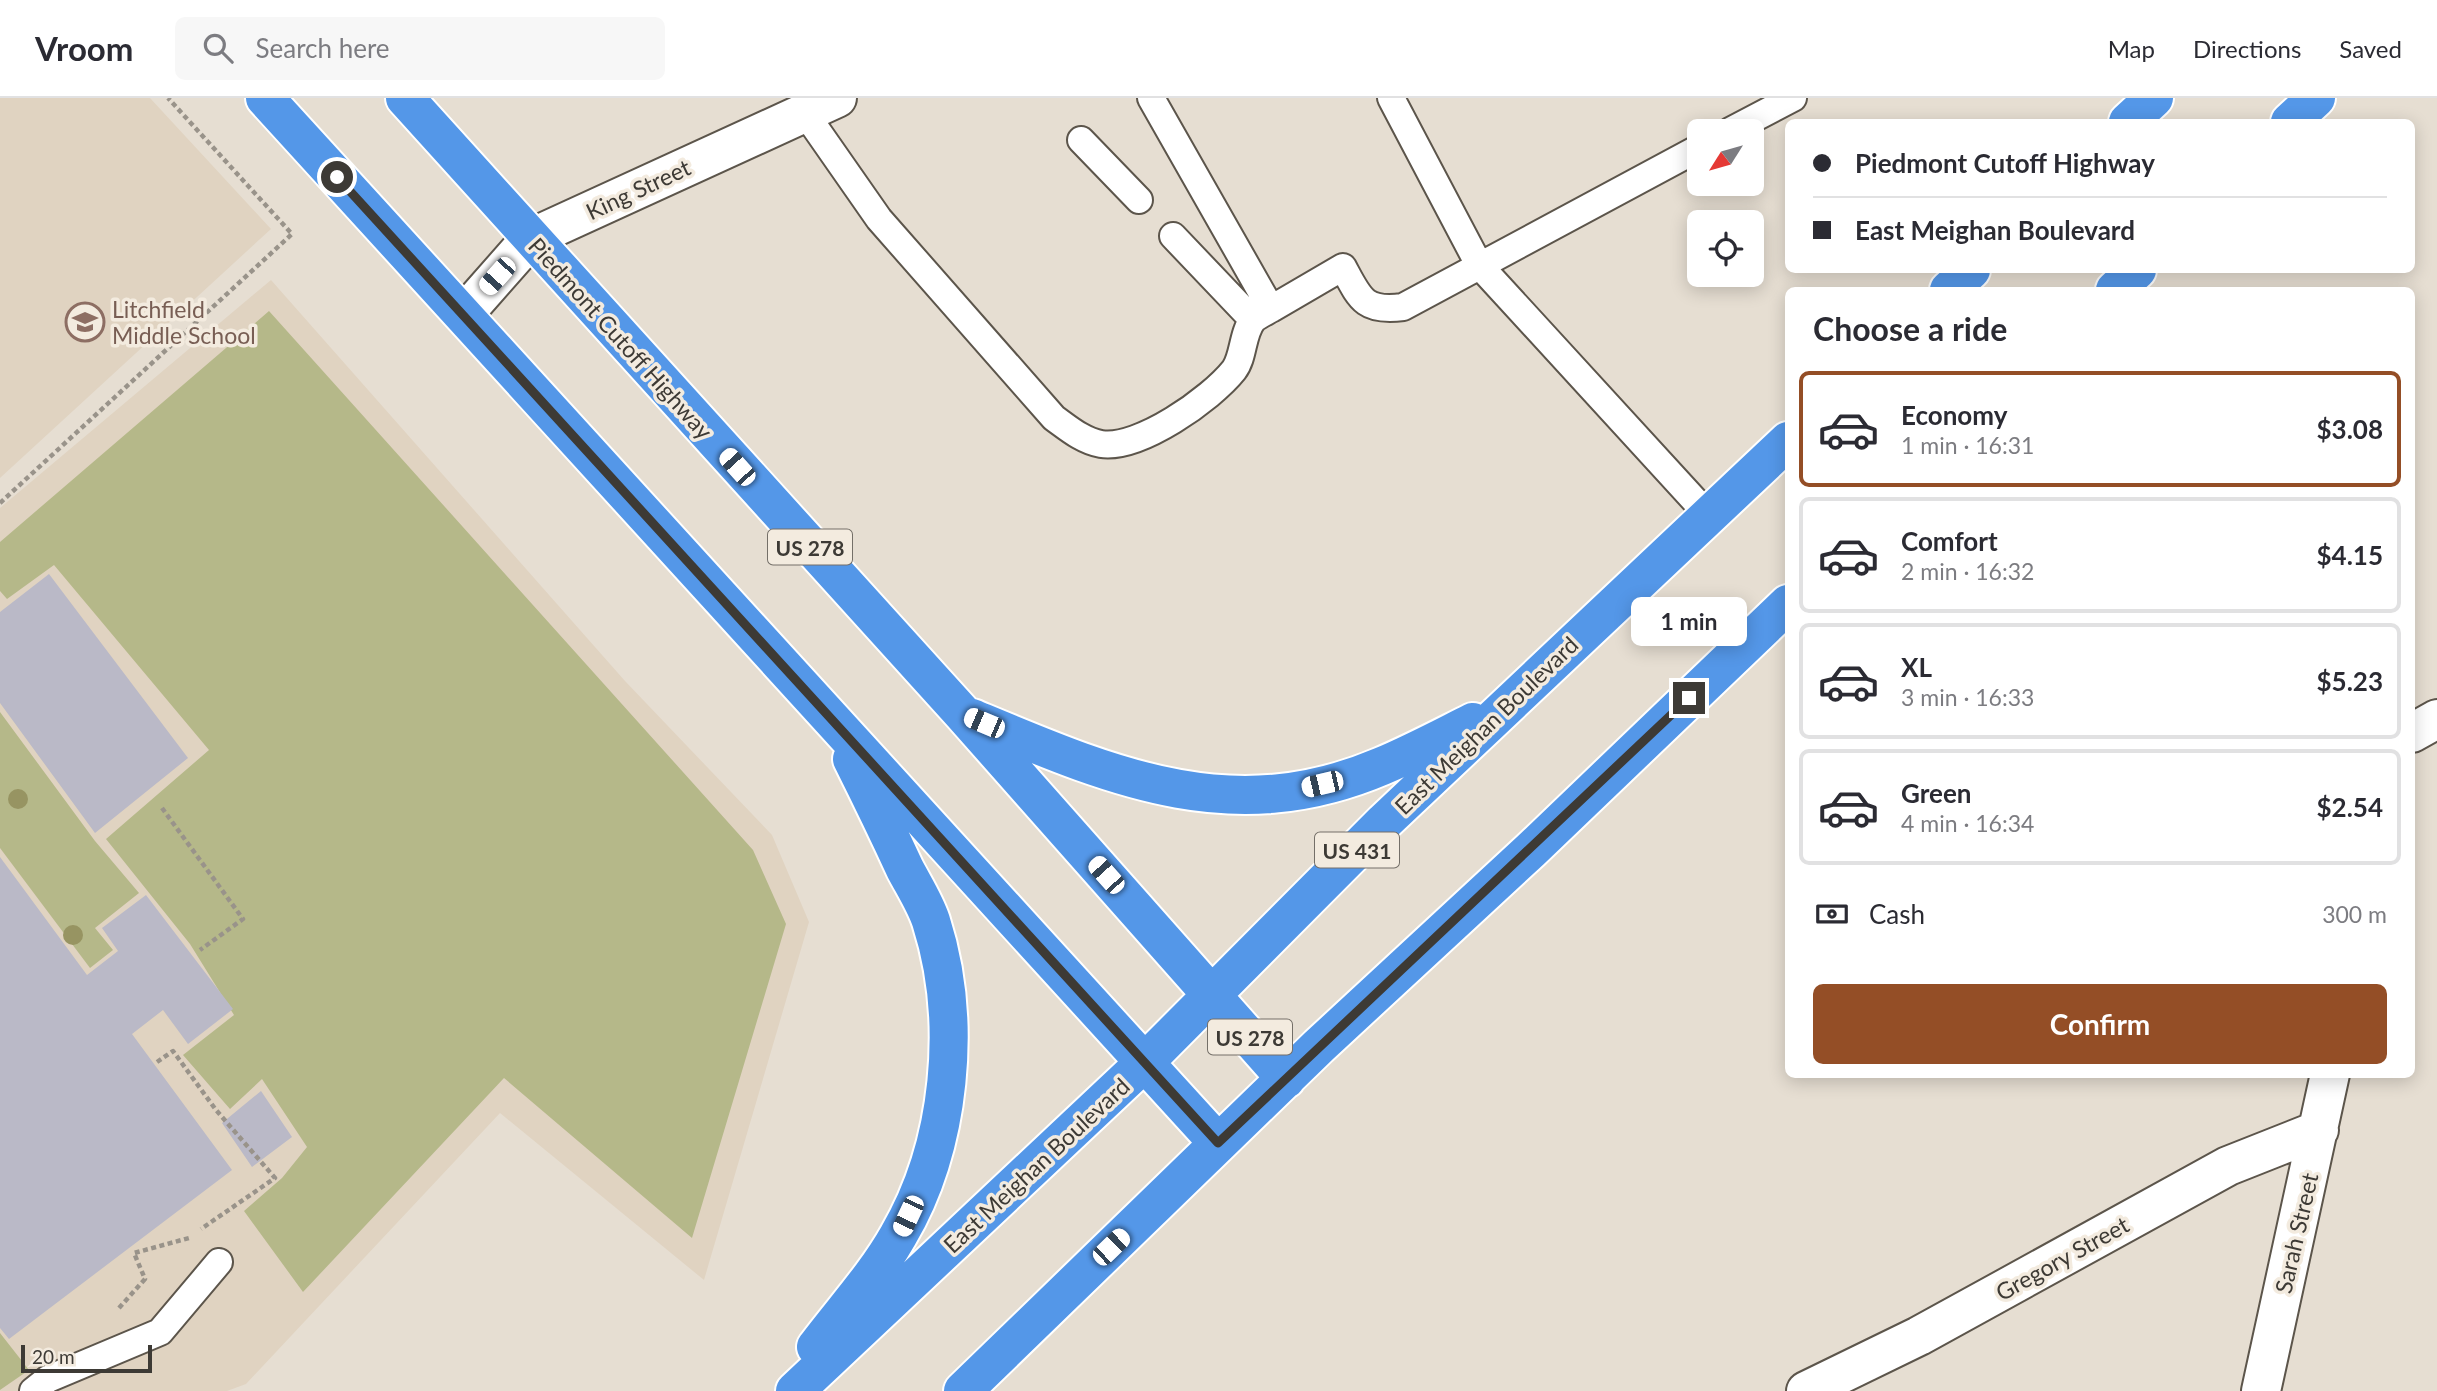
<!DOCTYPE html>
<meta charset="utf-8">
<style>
body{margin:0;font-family:Lato,sans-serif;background:#f7f7f7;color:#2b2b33;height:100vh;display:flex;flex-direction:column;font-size:26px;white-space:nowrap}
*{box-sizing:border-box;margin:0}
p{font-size:23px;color:#7c7c81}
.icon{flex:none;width:38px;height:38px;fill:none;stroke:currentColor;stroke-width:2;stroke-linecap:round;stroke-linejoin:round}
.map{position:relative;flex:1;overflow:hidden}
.drawer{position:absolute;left:1785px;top:189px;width:630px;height:791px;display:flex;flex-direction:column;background:#fff;border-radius:10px;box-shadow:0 4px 18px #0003}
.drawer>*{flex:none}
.hud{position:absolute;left:1785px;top:21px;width:630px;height:154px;border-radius:10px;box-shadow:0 4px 18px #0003;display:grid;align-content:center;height:154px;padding:0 28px;background:#fff}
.needle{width:46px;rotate:233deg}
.controls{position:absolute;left:1687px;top:21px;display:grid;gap:14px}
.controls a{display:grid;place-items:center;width:77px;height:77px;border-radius:10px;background:#fff;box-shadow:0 4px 18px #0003;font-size:35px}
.scale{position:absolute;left:21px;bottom:18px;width:131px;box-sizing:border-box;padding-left:7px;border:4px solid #3d3a35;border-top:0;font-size:19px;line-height:24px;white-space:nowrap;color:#3d3a35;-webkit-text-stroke:5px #f3ebdf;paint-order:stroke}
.end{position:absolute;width:32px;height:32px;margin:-16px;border:9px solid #3d3a35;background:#fff;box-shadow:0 0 0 4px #fff}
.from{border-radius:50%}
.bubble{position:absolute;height:49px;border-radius:10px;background:#fff;box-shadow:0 4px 18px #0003;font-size:23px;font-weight:700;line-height:49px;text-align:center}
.car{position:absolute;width:21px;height:42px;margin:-21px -10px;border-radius:9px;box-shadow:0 0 5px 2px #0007;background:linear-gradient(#fff 24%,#345 0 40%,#fff 0 76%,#345 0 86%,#fff 0)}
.hud b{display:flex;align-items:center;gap:24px;height:66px;font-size:26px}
.hud b+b{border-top:2px solid #e1e1e2}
.hud i{width:18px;height:18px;background:#2b2b33}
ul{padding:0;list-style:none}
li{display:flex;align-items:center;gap:21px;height:116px;margin:0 14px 10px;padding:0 14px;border:4px solid #e1e1e2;border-radius:10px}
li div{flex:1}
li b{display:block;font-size:26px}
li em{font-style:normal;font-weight:700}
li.active{border-color:#944e26}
li>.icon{width:63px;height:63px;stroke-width:1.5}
h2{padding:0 28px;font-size:32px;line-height:84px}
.pay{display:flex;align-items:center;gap:18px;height:77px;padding:0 28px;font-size:26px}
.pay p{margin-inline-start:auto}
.action{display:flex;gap:14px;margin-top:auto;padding:14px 28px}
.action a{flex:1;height:80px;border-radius:10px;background:#944e26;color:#fff;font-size:28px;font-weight:700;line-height:80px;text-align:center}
header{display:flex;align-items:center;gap:42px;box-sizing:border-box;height:98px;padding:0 35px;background:#fff;border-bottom:2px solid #e1e1e2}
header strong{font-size:33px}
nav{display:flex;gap:38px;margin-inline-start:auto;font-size:24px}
.search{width:490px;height:63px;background:#f7f7f7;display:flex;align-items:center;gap:18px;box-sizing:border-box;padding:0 24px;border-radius:10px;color:#7c7c81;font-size:26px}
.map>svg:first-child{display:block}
.built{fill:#e0d3c1}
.green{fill:#b5b889}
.building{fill:#bab9c7}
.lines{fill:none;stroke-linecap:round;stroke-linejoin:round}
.lane-casing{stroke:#5c554b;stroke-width:30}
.street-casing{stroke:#5c554b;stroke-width:42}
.highway-casing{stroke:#fff;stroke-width:42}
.path{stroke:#99938a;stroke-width:4.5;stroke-dasharray:5 3.5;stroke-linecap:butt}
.lane{stroke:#fff;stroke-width:26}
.street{stroke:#fff;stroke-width:38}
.highway{stroke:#5497e8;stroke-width:38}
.tree{fill:#979462}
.route{stroke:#3d3a35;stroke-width:9}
.labels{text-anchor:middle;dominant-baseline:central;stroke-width:7;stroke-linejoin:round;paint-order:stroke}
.shield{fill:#f3ebdf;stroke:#746f68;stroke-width:2}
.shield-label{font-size:21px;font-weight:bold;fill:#3d3a35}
.street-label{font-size:23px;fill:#3d3a35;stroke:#f3ebdf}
.education-label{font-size:23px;fill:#785e54;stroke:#f3ebdf;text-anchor:start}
</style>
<header>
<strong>Vroom</strong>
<div class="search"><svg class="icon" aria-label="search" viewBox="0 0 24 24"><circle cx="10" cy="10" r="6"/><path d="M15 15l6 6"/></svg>Search here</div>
<nav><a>Map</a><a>Directions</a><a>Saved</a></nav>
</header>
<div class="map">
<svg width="2437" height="1293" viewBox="0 0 2437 1293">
<rect width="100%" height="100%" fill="#e6ded2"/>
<path class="built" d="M0,0H150L271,131L0,380Z
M271,182L625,583L772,737L809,824L704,1182L500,1015L246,1286L227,1293H0V410Z"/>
<path class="green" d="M269,213L753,752L786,826L692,1140L504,980L303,1194L244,1113L282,1080L307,1049L262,981L230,1011L183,957L234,917L190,846L106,741L209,652L54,467L7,501L0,493V444Z
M0,614L95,743L139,795L95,830L113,852L90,870L0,750Z
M0,1235L29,1272L0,1292Z"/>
<path class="building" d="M49,476L188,660L95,735L0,605V514Z
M0,759L87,877L118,853L102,830L146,797L233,911L188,946L163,912L132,936L232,1072L9,1241L0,1230Z
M261,993L292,1039L252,1069L222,1025Z"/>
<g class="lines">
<defs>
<path id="lane" d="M1151,0L1271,211L1343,169C1360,201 1364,214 1403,209L1699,50
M1391,0L1479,167L1709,418
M805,15L879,121L1054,320C1068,330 1083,343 1101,346C1139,352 1211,301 1234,272C1244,259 1242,235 1253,222C1257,218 1266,214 1271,211
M1730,33L1793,0
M1081,42L1139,102
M1173,138L1253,222
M33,1293L48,1281L160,1234L219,1164"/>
<path id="street" d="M464,216L531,140L837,0
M2412,635L2437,621
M1806,1293L1919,1238L2228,1068L2319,1032
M2261,1293L2330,976"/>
<path id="highway" d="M265,0L1218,1045
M405,0L962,615L1286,981
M2128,24L2154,0
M2290,24L2316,0
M1949,192L1971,172
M2115,192L2137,172
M972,620C1111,678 1232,732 1382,668C1413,655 1443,639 1473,624
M816,1249C843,1213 876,1177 898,1138C951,1048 963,923 931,823C925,805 914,788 905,771C888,734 870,697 852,661
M795,1293L1146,963L1384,724L1788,343
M963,1293L1319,948L1531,752L1788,506"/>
</defs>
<use href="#lane" class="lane-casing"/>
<use href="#street" class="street-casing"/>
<use href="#highway" class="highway-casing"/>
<path class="path" d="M0,405L292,136L168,0
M162,710L243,821L200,852
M157,964L173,953L216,1012L275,1080L201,1131
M119,1210L145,1181L134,1155L189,1140"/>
<use href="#lane" class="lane"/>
<use href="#street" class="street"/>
<use href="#highway" class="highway"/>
</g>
<g class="tree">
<circle cx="18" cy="701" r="10"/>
<circle cx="73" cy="837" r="10"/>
</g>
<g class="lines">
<path class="route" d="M337,79L1218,1045L1689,600"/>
</g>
<defs>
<symbol id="school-ring" viewBox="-11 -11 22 22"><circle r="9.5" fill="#f3ebdf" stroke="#8d6e63" stroke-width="1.5"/><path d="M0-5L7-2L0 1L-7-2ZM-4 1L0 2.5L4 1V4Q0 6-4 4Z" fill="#8d6e63"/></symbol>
</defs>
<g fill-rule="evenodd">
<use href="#school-ring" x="63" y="202" width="44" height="44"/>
</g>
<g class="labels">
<g class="shield">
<rect x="768" y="431.5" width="84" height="35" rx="5"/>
<rect x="1315" y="734.5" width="84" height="35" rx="5"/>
<rect x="1208" y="921.5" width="84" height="35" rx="5"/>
</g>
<g class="shield-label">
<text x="810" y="449">US 278</text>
<text x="1357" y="752">US 431</text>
<text x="1250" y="939">US 278</text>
</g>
<g class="street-label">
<text transform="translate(638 91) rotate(-25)">King Street</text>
<text transform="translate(621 240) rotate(48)">Piedmont Cutoff Highway</text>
<text transform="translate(1486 627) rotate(-44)">East Meighan Boulevard</text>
<text transform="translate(1036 1067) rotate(-43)">East Meighan Boulevard</text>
<text transform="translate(2296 1135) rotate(-77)">Sarah Street</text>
<text transform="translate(2062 1160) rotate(-29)">Gregory Street</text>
</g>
<g class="education-label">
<text x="112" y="211">Litchfield<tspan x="112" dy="26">Middle School</tspan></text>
</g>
</g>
</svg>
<div class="controls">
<a><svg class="needle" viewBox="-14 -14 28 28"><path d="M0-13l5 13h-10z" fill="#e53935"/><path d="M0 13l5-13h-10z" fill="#7c7c81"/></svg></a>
<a><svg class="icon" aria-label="locate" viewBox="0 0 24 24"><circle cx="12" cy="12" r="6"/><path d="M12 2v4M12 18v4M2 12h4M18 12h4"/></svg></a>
</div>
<div class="scale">20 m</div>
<i class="end from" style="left:337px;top:79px"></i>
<i class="end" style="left:1689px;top:600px"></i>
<div class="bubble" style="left:1631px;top:499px;width:116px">1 min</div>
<i class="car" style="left:497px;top:178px;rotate:222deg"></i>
<i class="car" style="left:737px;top:369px;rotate:318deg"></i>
<i class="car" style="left:984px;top:625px;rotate:293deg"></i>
<i class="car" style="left:1322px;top:686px;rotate:257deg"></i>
<i class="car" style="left:1106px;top:777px;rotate:318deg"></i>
<i class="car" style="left:908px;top:1118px;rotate:205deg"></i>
<i class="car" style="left:1111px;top:1149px;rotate:46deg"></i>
<div class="hud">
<b><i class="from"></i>Piedmont Cutoff Highway</b>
<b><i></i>East Meighan Boulevard</b>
</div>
<section class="drawer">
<h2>Choose a ride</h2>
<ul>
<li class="active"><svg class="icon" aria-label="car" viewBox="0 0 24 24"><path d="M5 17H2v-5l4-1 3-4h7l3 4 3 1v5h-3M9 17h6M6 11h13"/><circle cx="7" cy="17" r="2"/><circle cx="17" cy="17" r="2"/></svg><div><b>Economy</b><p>1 min · 16:31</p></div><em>$3.08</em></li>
<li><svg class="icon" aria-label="car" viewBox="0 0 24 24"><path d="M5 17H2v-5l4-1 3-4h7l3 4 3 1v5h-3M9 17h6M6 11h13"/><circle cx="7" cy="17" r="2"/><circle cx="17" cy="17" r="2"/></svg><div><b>Comfort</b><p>2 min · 16:32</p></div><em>$4.15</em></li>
<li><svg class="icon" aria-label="car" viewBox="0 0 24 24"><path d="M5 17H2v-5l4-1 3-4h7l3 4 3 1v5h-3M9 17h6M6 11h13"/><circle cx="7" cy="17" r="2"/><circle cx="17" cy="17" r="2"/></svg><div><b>XL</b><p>3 min · 16:33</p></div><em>$5.23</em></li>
<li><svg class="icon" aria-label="car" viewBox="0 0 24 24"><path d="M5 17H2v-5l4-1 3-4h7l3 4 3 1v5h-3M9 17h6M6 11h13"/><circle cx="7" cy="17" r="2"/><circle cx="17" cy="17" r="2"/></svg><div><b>Green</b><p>4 min · 16:34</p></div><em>$2.54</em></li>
</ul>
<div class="pay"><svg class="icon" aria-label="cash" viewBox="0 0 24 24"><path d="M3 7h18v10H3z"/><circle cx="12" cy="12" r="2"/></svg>Cash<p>300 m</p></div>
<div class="action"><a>Confirm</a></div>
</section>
</div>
